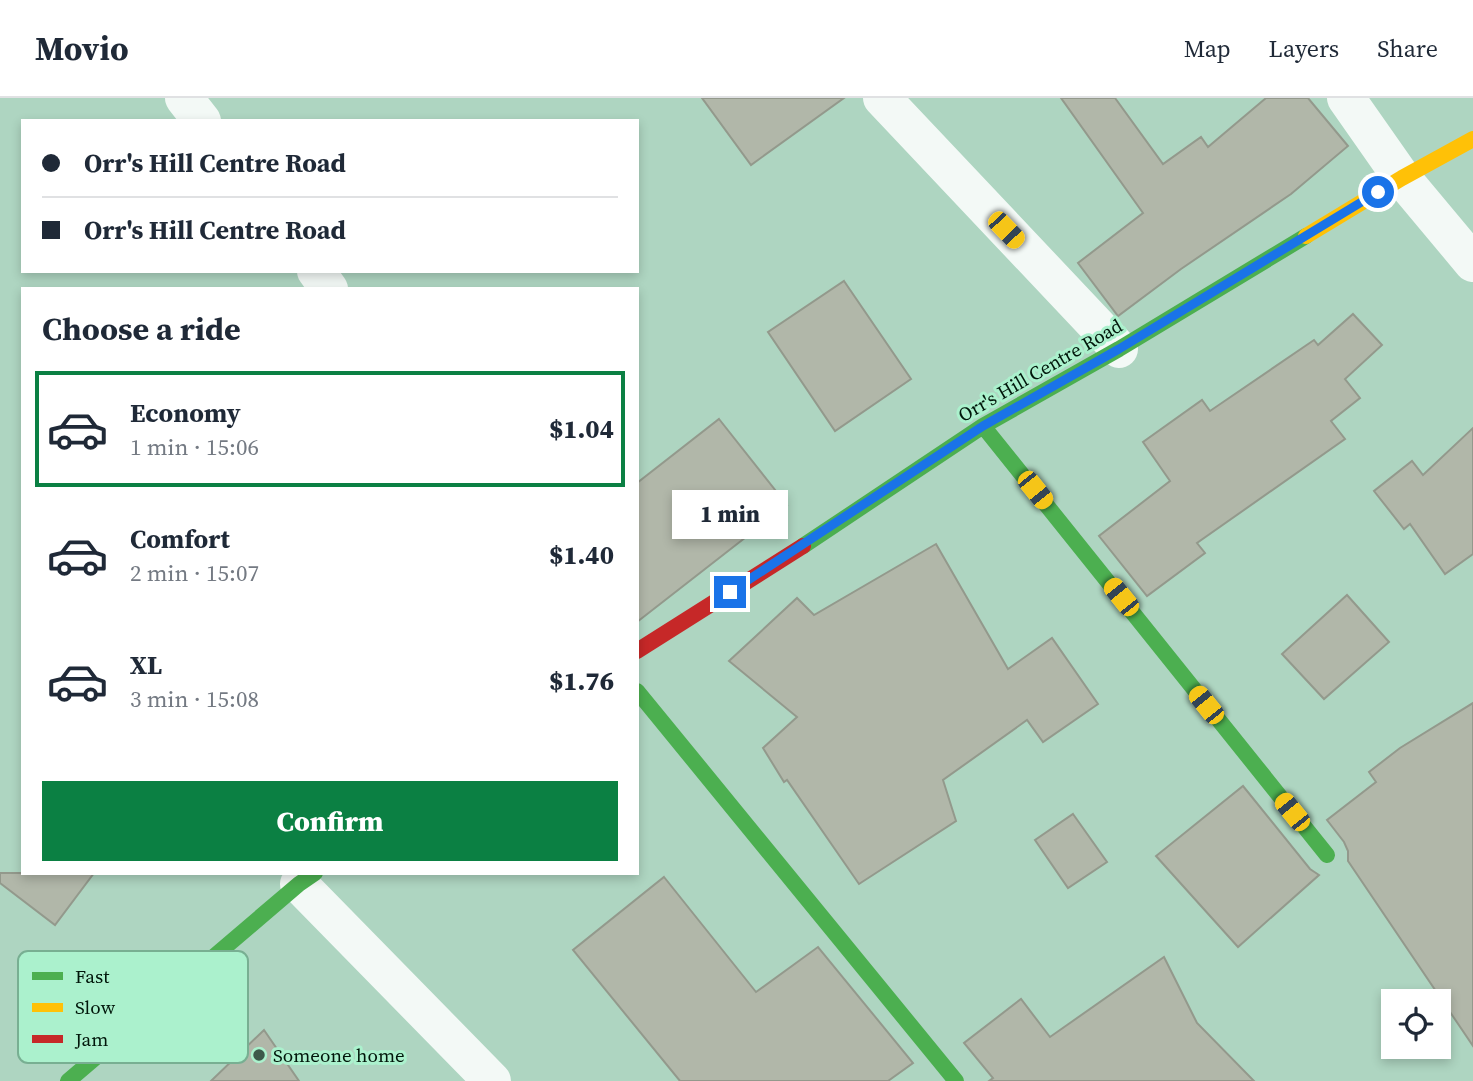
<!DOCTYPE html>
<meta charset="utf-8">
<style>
body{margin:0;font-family:"Source Serif 4",serif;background:#f2f2f3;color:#1f2937;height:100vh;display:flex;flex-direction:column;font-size:26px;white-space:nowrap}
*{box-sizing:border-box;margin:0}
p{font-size:23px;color:#747a83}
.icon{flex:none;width:38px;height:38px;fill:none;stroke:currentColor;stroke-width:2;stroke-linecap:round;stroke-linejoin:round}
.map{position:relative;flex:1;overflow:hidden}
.drawer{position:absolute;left:21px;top:189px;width:618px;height:588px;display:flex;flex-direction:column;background:#fff;border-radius:0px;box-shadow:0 4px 10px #0003}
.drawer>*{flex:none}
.top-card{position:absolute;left:21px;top:21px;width:618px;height:154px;border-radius:0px;box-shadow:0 4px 10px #0003;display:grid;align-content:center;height:154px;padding:0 21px;background:#fff}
.buttons{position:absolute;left:1381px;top:891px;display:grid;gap:14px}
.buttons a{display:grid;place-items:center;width:70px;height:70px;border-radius:0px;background:#fff;box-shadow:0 4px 10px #0003;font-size:35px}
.end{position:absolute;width:32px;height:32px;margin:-16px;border:9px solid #1a73e8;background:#fff;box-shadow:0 0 0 4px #fff}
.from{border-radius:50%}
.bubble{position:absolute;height:49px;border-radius:0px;background:#fff;box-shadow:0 4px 10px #0003;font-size:23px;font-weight:800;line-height:49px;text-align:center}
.car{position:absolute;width:21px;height:42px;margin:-21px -10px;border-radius:9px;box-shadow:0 0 5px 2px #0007;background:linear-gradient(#f5c518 24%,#345 0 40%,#f5c518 0 76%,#345 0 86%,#f5c518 0)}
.top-card b{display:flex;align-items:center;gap:24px;height:66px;font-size:26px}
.top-card b+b{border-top:2px solid #e0e1e3}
.top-card i{width:18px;height:18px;background:#1f2937}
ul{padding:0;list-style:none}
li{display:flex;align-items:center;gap:21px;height:116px;margin:0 14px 10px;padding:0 7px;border:4px solid transparent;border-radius:0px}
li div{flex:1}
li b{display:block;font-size:26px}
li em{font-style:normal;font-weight:800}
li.on{border-color:#0b8043}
li>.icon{width:63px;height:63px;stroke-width:1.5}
h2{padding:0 21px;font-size:32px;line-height:84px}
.action{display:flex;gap:14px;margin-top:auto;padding:14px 21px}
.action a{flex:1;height:80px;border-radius:0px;background:#0b8043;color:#fff;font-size:28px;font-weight:800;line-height:80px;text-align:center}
header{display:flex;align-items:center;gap:42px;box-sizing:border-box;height:98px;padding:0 35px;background:#fff;border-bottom:2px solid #e0e1e3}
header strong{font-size:33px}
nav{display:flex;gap:38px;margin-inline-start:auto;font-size:24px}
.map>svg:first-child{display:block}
.building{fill:#b1b7a9;stroke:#93998c;stroke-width:2}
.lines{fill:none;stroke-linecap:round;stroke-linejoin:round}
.street{stroke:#f3f9f6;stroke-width:38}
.fast{stroke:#4caf50;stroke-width:16}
.slow{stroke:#ffc107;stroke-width:16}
.jam{stroke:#c62828;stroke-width:16}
.route{stroke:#1a73e8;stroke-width:9}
.poi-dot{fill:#3d594a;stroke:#abf1cd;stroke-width:2.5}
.labels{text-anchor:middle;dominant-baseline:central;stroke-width:6;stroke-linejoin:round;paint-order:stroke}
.street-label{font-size:19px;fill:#00160a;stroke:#abf1cd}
.poi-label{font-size:19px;fill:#00160a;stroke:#abf1cd;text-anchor:start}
.key{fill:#abf1cd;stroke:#78af92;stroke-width:2}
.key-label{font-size:19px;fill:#00160a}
</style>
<header>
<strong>Movio</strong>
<nav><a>Map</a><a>Layers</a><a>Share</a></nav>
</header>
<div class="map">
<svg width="1473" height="983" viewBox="0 0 1473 983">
<rect width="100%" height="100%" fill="#aed5c1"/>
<path class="building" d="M702,0H844L751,67Z
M1061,0H1115L1163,66L1201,39L1208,49L1266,0H1308L1348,48L1291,96L1181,171L1118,218L1078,165L1143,115Z
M844,183L911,281L835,333L768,234Z
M1353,216L1382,247L1345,281L1360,300L1331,323L1345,341L1197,445L1205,455L1147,498L1099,438L1170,383L1143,344L1202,302L1210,313L1314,242L1318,247Z
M719,321L787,407L637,524V385Z
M1473,330V456L1445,476L1410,426L1404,431L1374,393L1412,363L1423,377Z
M936,446L1008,571L1052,540L1098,606L1043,644L1027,622L943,682L956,723L859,786L787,682L784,684L763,650L797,619L729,563L797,500L814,517Z
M1347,497L1389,544L1324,601L1282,556Z
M1473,605V948L1348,763V753L1344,744L1327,722L1376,684L1369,674L1400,650Z
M1243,688L1310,771L1319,777L1238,849L1156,758Z
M1073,716L1107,764L1068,790L1035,742Z
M0,775H94L55,827L0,785Z
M664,779L756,894L818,849L913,965L888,983H680L573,852Z
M1164,859L1197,925L1254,983H989L993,980L964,945L1021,901L1050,939Z
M264,932L299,983H211Z"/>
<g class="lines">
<path class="street" d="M184,0L202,23
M882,0L1119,251
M1346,0L1402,80L1473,165
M316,173L329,191
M299,786L492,983"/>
<path class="fast" d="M983,328L1327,757
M803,448L983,328L1119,251L1306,138
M637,593L956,983
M68,983L299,786L315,775"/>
<path class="slow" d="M1306,138L1402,80L1473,41"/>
<path class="jam" d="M637,553L803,448"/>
</g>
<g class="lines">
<path class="route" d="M730,494L983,328L1119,251L1378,94"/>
</g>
<circle class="poi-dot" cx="259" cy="957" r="7"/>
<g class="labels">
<g class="street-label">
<text transform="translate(1040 272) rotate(-30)">Orr's Hill Centre Road</text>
</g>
<g class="poi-label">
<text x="273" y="957">Someone home</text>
</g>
</g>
<rect x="18" y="853" width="230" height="112" rx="10" class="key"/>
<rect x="32" y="874" width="31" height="8" fill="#4caf50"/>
<rect x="32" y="905" width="31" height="9" fill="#ffc107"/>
<rect x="32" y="937" width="31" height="8" fill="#c62828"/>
<g class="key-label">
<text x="75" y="885">Fast</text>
<text x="75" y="916">Slow</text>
<text x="75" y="948">Jam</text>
</g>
</svg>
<div class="buttons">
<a><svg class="icon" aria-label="locate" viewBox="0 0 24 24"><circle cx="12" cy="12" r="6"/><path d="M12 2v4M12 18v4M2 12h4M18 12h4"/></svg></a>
</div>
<i class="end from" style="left:1378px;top:94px"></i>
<i class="end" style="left:730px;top:494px"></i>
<div class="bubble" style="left:672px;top:392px;width:116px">1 min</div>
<i class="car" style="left:1006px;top:132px;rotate:136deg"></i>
<i class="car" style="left:1035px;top:392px;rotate:141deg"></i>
<i class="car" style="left:1121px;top:499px;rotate:321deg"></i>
<i class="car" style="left:1206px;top:607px;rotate:321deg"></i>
<i class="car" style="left:1292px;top:714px;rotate:321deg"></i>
<div class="top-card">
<b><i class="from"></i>Orr's Hill Centre Road</b>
<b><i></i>Orr's Hill Centre Road</b>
</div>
<section class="drawer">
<h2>Choose a ride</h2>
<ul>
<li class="on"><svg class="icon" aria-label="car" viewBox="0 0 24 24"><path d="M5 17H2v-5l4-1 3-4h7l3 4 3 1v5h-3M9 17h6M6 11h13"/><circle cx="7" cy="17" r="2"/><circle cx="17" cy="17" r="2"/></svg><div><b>Economy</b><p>1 min · 15:06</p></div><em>$1.04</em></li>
<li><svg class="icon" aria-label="car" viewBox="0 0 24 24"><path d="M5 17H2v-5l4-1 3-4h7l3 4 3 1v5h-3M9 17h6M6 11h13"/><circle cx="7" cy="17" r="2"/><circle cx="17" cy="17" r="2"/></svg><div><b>Comfort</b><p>2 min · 15:07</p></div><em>$1.40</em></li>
<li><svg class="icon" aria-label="car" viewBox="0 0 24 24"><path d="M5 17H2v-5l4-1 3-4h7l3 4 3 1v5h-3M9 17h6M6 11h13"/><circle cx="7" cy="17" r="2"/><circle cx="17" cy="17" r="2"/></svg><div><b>XL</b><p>3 min · 15:08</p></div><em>$1.76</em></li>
</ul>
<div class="action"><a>Confirm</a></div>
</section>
</div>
